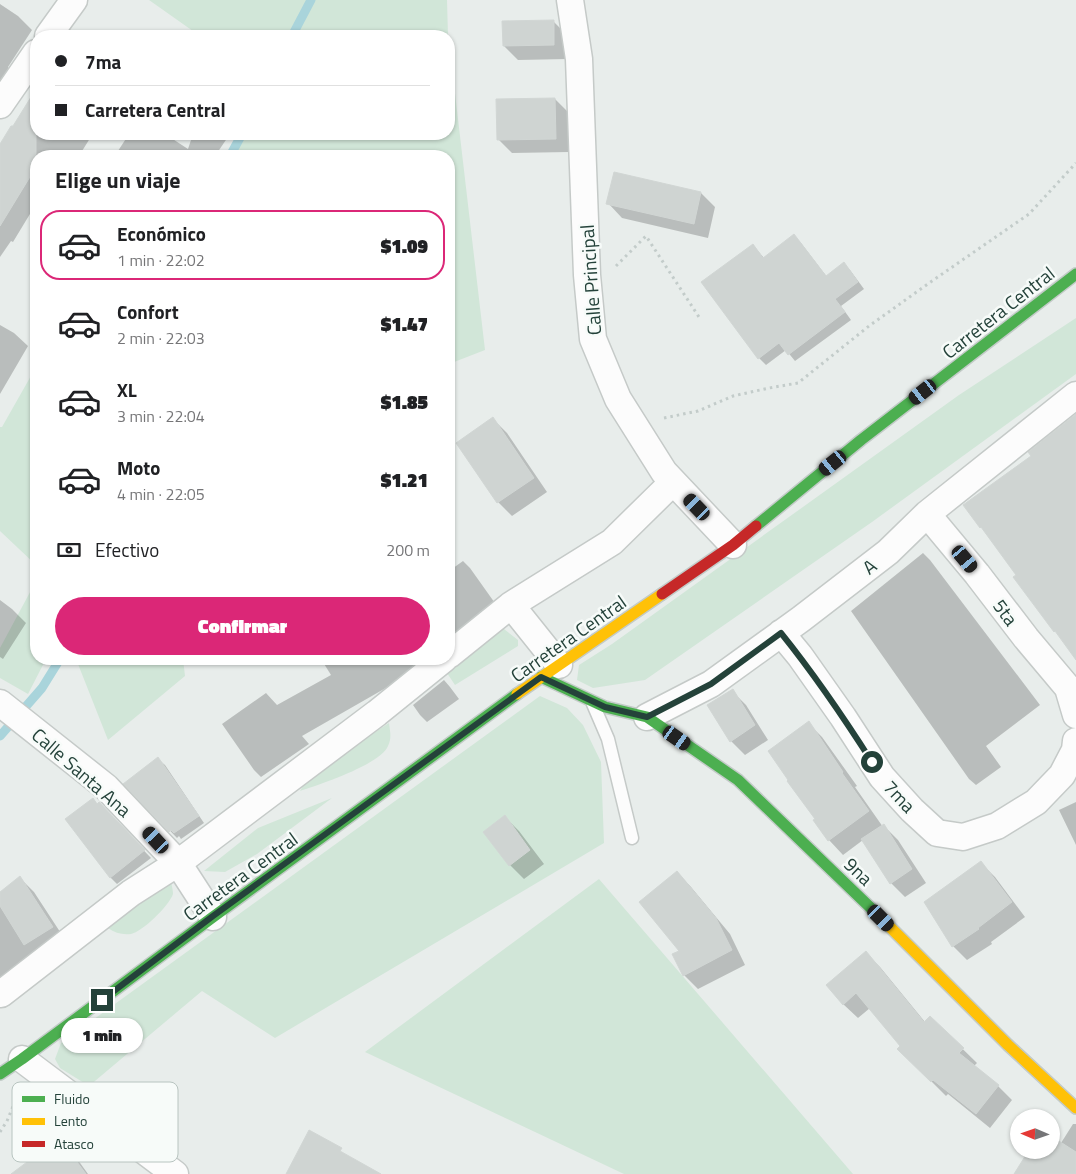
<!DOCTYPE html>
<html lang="es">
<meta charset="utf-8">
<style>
body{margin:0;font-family:"Titillium Web",sans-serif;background:#f2f2f2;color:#202124;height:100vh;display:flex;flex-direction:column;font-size:19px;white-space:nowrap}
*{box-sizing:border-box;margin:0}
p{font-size:16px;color:#757577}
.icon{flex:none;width:28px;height:28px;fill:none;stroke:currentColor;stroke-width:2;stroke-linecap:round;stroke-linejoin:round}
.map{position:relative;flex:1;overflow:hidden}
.side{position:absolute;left:30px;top:150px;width:425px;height:515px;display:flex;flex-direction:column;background:#fff;border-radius:20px;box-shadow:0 1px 4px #0004}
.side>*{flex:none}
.hud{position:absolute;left:30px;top:30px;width:425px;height:110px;border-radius:20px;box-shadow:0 1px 4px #0004;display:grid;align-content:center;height:110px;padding:0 25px;background:#fff}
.needle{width:32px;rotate:272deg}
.controls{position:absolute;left:1010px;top:1109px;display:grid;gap:10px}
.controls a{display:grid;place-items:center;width:50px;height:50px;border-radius:50%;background:#fff;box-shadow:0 1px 4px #0004;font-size:25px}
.end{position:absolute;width:22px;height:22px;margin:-11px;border:6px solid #24423a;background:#fff;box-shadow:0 0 0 2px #fff}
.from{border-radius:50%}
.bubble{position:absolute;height:35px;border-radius:18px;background:#fff;box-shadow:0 1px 4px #0004;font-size:16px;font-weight:800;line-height:35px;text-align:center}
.car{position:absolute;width:15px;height:30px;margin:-15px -8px;border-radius:6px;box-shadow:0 0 4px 1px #0007;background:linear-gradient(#222 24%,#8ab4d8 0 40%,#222 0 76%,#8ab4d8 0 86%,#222 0)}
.hud b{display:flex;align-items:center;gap:18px;height:48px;font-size:19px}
.hud b+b{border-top:1px solid #e0e0e0}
.hud i{width:12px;height:12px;background:#202124}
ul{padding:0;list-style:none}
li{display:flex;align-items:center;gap:15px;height:70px;margin:0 10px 8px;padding:0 15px;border:2px solid transparent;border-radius:20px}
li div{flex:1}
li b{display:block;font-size:19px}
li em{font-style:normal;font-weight:800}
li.current{border-color:#db2777}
li>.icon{width:45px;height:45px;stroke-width:1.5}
h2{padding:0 25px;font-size:22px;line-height:60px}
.pay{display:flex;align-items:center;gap:12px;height:55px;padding:0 25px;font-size:19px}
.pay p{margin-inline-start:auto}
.action{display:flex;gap:10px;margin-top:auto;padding:10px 25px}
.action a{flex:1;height:58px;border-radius:30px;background:#db2777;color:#fff;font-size:20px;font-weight:800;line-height:58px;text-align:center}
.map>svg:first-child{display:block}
.green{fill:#d1e6d8}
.shadow{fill:#0003}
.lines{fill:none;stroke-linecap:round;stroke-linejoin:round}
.stream{stroke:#a9d4db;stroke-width:9}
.building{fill:#cfd4d2;stroke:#d1d6d4}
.lane-casing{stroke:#c5cac8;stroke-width:15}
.street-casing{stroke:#c5cac8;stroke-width:29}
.fast-casing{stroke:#c3cbc8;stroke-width:14}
.slow-casing{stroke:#c3cbc8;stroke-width:14}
.jam-casing{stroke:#c3cbc8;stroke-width:14}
.path{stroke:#c3ccca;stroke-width:3;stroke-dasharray:2.5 4;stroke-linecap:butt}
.lane{stroke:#fcfcfc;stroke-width:12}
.street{stroke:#fcfcfc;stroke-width:26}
.fast{stroke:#4caf50;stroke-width:11}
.slow{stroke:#ffc107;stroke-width:11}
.jam{stroke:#c62828;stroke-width:11}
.route{stroke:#24423a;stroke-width:6}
.labels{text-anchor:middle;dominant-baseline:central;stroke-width:5;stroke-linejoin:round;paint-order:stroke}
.street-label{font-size:19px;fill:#24423a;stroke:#f7fbf9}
.key{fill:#f7fbf9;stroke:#b8c4c0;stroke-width:1}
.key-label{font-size:14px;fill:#24423a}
</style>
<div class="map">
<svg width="1076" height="1174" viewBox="0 0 1076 1174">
<rect width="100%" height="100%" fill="#e8edeb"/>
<path class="green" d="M149,0H447L448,36H200Z
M449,42L485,350L449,364V156H230L242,134H449Z
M1076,318V374L872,522L645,680L593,688L577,680L579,665L612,644L959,395Z
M36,367V565L0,531V427H2Z
M36,581V659H46L28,694L0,678V648Z
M497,625L504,629L518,640V646L455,685L443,667Z
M76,659H183L185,676L108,740Z
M540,696L567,708L583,725L601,762L604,843L275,1038L202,991L89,1086L60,1068L55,1059L61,1043Z
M389,723C390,731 392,738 388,746C381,764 319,785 300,791L310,774Z
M332,798L257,854L225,872L204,871L258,828Z
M599,879L853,1174H624L365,1052Z
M171,882C172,886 173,891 173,894C169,906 142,932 131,934C122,935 115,933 108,928L113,920Z"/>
<path class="shadow" d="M0,4L18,16L32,30L8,67L9,69L0,83Z
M553,21L567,35L568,59L518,60L504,46Z
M36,91V134H94L93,136L92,135L79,156H36V204L13,242L11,241L0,257V146L13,128Z
M555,99L569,113V152L512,153L498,139Z
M129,134H165L188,149L193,134H230L215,156H118L116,154Z
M701,193L715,207L708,238L622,218L608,203Z
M794,236L801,243L827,277L844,264L850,270L864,289L841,306L851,320L795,361L786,350L766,365L759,358L703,282L753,245L764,258Z
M0,325L14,333L28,346L0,394Z
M493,419L507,433L547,492L512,516L498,502Z
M923,553L930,560L1040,705L986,746L1001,767L976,785L969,779L851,611Z
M463,561L470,568L497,606L449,641V571Z
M0,600L12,609L26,623L3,659L0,657Z
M321,659H430L398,681L302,736L309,744L261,777L254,770L222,724L266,693L277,705L331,675Z
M444,680L450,687L459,699L427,722L420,715L413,705Z
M732,691L746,705L768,740L745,755L731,741Z
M808,723L822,737L857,786L855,787L883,827L884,826L898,840L926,883L905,897L891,883L863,840L843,855L829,840L815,821L816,820Z
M158,759L165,765L204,823L181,839L179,836L177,838L125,784Z
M93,799L98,805L99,804L151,858L117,884L110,877Z
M1076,802V845L1059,810Z
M505,817L519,831L544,864L524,879L510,865Z
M981,863L995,877L1025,917L991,942L992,944L967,960L953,946Z
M677,872L691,887L730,934L745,965L698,989L684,975L681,951Z
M20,878L34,892L66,941L0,996V894Z
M866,953L880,967L925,1022L930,1017L977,1063L973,1067L998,1086L1012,1100L990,1128L948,1094L946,1096L913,1063L902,1046L870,1008L858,1018L843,1004Z
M1073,1124H1076V1174H1015L1031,1150H1051L1061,1143Z
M59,1139L73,1153L88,1174H13Z"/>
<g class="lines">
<path class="stream" d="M292,36L311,0
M230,156L242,134
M0,736L42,688L60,659"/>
</g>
<path class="building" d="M554,20V45L503,46L502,21Z
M36,89V167L0,226V144L11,126H13Z
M555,98L556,139L497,140L496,99Z
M614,172L701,192L694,224L606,204Z
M794,234L826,276L844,262L858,282L835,299L845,312L788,355L779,343L758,359L701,282L753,244L763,258Z
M1076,414V660L1055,631L1054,632L1013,577L1016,575L981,527L980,528L963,505L1031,456L1028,452Z
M493,417L534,478L497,503L456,443Z
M733,689L755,725L730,742L707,705Z
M809,721L843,772L842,773L869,811L828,841L813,820L815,819L787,781L788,780L768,751Z
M158,757L199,816L174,833L171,830L169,832L123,784Z
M93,798L97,804L99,802L145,850L110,878L65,819Z
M505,815L530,850L509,866L483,832Z
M884,824L912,869L890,884L861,839Z
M981,861L1012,902L978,928L979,929L952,947L924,902Z
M677,871L716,918L732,950L683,976L672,954L679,951L639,902Z
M20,876L53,927L24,945L0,906V892Z
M866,951L924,1022L930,1016L964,1048L959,1053L999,1085L976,1114L933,1080L931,1082L897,1049L900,1046L856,993L843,1005L826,985Z
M309,1130L342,1148L340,1151L381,1174H286Z
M1051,1136L1076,1152V1174H1014L1029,1150H1051Z
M59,1138L86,1174H11Z"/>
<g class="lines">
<defs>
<path id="lane" d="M593,704L608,739L632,838"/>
<path id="street" d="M570,0L579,59L587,275L593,339L618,399L664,472L733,545
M48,36L74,0
M0,105L36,53
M927,514L977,574L1026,638L1068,688L1076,715
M511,605L559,665
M781,633L800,656L843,717L882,777L912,810L937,833L963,837L997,826L1036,802L1062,775L1075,750L1076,741
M449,655L511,605L612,542L673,482
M0,703L106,787L178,863L213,917
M647,717L711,684L801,619L888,552L927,514L1076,395
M1,994L131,893L178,863L377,713L444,659
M22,1059L175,1174"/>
<path id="fast" d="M756,526L861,440L1076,274
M541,677L605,707L647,717L738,780L876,913
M0,1074L22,1059L213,917L517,694"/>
<path id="slow" d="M517,694L662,594
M876,913L1008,1045L1076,1108"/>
<path id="jam" d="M662,594L733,545L756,526"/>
</defs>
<use href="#lane" class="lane-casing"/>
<use href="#street" class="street-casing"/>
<use href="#fast" class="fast-casing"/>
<use href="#slow" class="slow-casing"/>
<use href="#jam" class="jam-casing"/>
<path class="path" d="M616,266L646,236L699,317
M664,418L698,411L733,396L769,388L798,383L869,326L932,281L1029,214L1076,163
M0,1132L7,1121L16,1099"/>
<use href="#lane" class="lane"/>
<use href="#street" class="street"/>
<use href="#fast" class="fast"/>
<use href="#slow" class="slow"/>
<use href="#jam" class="jam"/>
</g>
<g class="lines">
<path class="route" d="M102,1000L213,916L541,677L605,707L647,717L711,684L781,633C814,674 844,718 872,762"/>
</g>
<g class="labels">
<g class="street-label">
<text transform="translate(590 280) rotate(-94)">Calle Principal</text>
<text transform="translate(998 312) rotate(-38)">Carretera Central</text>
<text transform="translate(869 566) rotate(-38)">A</text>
<text transform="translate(1006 612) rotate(53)">5ta</text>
<text transform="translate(568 638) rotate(-35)">Carretera Central</text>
<text transform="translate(82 772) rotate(41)">Calle Santa Ana</text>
<text transform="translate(900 796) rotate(47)">7ma</text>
<text transform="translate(859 871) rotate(44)">9na</text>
<text transform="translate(240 876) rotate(-36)">Carretera Central</text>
</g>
</g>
<rect x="12" y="1082" width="166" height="80" rx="8" class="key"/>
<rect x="22" y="1096" width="23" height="6" fill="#4caf50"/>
<rect x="22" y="1118" width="23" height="7" fill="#ffc107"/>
<rect x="22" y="1141" width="23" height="6" fill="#c62828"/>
<g class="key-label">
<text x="54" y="1104">Fluido</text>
<text x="54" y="1126">Lento</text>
<text x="54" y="1149">Atasco</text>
</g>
</svg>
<div class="controls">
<a><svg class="needle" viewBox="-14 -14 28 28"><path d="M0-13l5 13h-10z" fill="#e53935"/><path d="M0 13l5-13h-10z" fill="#757577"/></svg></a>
</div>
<i class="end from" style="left:872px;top:762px"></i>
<i class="end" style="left:102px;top:1000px"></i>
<div class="bubble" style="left:61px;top:1018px;width:82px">1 min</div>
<i class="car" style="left:923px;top:392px;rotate:232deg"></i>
<i class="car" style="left:833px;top:463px;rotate:231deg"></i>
<i class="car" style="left:697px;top:507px;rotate:316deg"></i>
<i class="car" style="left:965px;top:559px;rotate:140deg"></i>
<i class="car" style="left:677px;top:738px;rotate:125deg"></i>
<i class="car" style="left:156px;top:840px;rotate:317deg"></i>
<i class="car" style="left:881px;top:918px;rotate:135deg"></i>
<div class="hud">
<b><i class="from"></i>7ma</b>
<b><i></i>Carretera Central</b>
</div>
<section class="side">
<h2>Elige un viaje</h2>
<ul>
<li class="current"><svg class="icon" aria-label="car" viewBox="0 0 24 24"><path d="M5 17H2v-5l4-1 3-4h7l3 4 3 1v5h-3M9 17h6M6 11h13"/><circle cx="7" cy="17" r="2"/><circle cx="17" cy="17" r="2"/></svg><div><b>Económico</b><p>1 min · 22:02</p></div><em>$1.09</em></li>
<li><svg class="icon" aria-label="car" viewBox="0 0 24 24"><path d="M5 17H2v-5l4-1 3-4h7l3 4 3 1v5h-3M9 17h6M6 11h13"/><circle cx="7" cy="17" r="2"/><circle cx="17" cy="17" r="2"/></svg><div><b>Confort</b><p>2 min · 22:03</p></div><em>$1.47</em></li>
<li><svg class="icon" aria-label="car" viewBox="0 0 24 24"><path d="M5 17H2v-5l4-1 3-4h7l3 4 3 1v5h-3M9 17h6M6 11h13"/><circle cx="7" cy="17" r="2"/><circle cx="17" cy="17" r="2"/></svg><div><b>XL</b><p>3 min · 22:04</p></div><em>$1.85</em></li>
<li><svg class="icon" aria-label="car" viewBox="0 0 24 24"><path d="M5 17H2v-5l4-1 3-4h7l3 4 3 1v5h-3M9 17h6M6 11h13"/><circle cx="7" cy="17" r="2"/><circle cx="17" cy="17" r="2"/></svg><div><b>Moto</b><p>4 min · 22:05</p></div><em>$1.21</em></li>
</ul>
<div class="pay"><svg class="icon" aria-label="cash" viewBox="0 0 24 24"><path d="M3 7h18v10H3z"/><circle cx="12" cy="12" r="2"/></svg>Efectivo<p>200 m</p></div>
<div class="action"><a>Confirmar</a></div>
</section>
</div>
